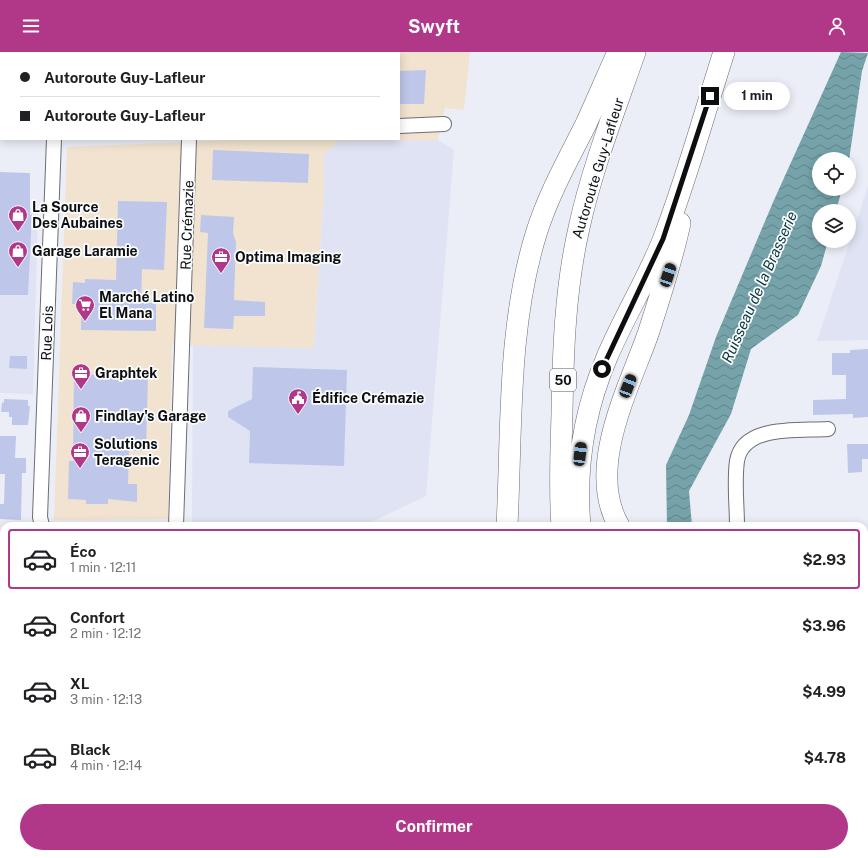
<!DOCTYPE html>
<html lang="fr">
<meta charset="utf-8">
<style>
body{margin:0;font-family:"Public Sans",sans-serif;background:#f6f6f6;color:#202124;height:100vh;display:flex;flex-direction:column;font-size:15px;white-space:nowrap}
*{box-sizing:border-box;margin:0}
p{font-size:13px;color:#757577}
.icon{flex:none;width:22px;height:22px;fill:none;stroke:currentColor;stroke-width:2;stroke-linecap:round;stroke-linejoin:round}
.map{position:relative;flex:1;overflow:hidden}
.details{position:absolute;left:0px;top:470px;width:868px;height:336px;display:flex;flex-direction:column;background:#fff;border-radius:12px 12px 0 0;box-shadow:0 2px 10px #0003}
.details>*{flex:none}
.banner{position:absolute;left:0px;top:0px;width:400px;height:88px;box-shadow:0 2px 10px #0003;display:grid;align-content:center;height:88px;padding:0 20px;background:#fff}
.controls{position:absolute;left:812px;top:100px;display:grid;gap:8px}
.controls a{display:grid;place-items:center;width:44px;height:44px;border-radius:50%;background:#fff;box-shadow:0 2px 10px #0003;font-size:20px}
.end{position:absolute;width:18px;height:18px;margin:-9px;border:5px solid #0d0e10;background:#fff;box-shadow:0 0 0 2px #fff}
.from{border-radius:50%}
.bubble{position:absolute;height:28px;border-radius:14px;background:#fff;box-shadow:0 2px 10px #0003;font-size:13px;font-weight:700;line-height:28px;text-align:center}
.car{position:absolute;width:12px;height:24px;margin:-12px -6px;border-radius:5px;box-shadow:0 0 3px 1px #0007;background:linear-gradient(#222 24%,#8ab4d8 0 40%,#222 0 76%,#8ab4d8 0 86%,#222 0)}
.banner b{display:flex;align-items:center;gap:14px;height:38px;font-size:15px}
.banner b+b{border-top:1px solid #e0e0e0}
.banner i{width:10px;height:10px;background:#202124}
ul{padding:7px 0 0;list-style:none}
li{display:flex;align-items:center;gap:12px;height:60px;margin:0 8px 6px;padding:0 12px;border:2px solid transparent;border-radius:4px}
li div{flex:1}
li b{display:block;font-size:15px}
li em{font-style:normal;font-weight:700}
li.current{border-color:#b13789}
li>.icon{width:36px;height:36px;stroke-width:1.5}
.primary-button{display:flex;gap:8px;margin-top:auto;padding:8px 20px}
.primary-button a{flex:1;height:46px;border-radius:24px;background:#b13789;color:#fff;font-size:16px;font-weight:700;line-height:46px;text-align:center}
header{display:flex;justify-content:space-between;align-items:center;height:52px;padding:0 20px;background:#b13789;color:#fff;font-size:18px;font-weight:700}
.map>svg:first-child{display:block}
.built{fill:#dfe3f3}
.industrial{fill:#f1e3cf}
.water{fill:url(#water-waves)}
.building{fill:#bec7ea}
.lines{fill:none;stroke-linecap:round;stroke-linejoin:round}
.minor-casing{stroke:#6b6e75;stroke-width:16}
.major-casing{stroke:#6b6e75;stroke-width:20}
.highway-casing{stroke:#6b6e75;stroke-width:22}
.minor{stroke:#fff;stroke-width:14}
.major{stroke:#fff;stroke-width:18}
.highway{stroke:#fff;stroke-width:21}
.route{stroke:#0d0e10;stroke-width:5}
.labels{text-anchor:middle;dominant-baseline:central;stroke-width:3.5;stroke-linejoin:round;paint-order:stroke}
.shield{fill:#fbfcfe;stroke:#545557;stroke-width:1}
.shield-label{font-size:13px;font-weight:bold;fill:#0d0e10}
.street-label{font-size:14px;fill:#0d0e10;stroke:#fbfcfe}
.poi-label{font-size:14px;font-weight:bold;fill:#0d0e10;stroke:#fbfcfe;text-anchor:start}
.water-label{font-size:15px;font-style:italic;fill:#07353b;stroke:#fbfcfe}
</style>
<header><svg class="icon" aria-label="menu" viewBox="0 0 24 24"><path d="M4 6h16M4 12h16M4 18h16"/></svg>Swyft<svg class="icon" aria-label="person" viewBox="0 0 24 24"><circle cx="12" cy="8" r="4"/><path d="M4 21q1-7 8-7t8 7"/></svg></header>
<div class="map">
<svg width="868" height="806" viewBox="0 0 868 806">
<defs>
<pattern id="water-waves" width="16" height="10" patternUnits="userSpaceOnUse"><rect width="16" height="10" fill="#76a3aa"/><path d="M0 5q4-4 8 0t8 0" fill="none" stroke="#5f8389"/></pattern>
</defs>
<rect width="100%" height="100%" fill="#eceef7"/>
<path class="built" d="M68,0H309L68,1Z
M438,88L454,98L426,444L363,474L192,471L193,293L314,296L324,133L323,103L339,89Z
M868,134V288L817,289Z
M0,160H38L33,342L0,341Z
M0,593H4V794H0Z
M78,802H193L201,806H77Z
M278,802H391V806H288Z
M649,802H717L720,806H647Z"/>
<path class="industrial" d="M309,0H470L464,58L445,56L438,88L339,89L323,103L324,133L314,296L172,293L168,467L54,468L67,95L255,87H399V1Z"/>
<path class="water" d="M841,0L868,1L862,19L849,108L819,107V137H842L836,159H819V189H828L821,214L798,263L751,297L731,362L689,439L692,474H667L666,413L689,363L716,285L774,148Z
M737,802H802L804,806H741Z"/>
<path class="building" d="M426,18L424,52H399V19Z
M213,98L309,102L308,131L212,128Z
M0,120L30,121V163H32L28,243H0Z
M118,149L167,150L164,218L142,217L141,251H156V279L81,278V252H72L73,230L85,231V227L116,228Z
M201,163L234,165L233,181L236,190L234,248L265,250V264H234L233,277L204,276L208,181L200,180Z
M868,297V365L853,366V362L813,363V348L846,347V323H832V301H850V298Z
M10,304H27V317L9,316Z
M253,315L347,318L344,414L249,411L250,379L228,365V359L252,347Z
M74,322L148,324L146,399H129L128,432H137V450L108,447V452H86V448L68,447L69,409H73Z
M4,347L28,348V354H30L28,373H12V365H9V360H1L2,350L4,351Z
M0,384H16L15,406H26V421H22L21,468L0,467V452H4L5,422H0Z
M847,392H868V407H862V420L848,421Z"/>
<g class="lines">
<defs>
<path id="minor" d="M57,1V0
M399,74L444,72
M0,80H1
M42,474L40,465L54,87
M176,474L189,87
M737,474C737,453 734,430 737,409C743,372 800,379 828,377
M864,640H868
M864,758H868
M22,806V802"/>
<path id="major" d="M864,507H868
M0,528L4,529
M864,537H868
M0,551L4,552
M0,700L4,702
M226,802L235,806"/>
<path id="highway" d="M507,474C512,376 507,277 536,182C548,143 568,108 586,72C597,48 607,24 618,0
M562,474C559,437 561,399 562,362C563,300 565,237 579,176C592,116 615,58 635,0
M580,474C575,416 584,359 607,305C624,265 647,228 663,188C687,126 704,62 724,0
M619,474C586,417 628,338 648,282C660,245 672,209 680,171
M589,806L591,802
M613,806L615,802"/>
</defs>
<use href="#minor" class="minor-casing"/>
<use href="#major" class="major-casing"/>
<use href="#highway" class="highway-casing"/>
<use href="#minor" class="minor"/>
<use href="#major" class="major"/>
<use href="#highway" class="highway"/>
</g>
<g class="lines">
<path class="route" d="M602,317L663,187L710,44"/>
</g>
<defs>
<symbol id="shop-pin" viewBox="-11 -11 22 30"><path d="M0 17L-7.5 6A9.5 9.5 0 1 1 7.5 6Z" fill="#b13789" stroke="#fbfcfe"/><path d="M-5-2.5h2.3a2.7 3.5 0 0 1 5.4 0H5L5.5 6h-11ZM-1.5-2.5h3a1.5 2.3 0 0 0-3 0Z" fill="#fff"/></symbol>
<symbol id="office-pin" viewBox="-11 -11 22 30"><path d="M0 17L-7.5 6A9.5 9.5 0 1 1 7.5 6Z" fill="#b13789" stroke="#fbfcfe"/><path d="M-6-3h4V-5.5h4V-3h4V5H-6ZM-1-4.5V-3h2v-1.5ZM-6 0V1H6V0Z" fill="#fff"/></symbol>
<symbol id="supermarket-pin" viewBox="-11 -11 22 30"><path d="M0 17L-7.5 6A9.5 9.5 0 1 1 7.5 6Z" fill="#b13789" stroke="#fbfcfe"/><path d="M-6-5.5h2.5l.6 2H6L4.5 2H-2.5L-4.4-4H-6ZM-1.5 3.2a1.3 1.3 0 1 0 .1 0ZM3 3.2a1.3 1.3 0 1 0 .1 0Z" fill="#fff"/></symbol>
<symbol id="civic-pin" viewBox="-11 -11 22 30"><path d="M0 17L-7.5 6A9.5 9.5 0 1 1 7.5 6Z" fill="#b13789" stroke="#fbfcfe"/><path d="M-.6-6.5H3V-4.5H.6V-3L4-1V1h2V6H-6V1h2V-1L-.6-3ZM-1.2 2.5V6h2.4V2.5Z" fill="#fff"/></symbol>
</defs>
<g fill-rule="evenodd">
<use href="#shop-pin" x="7" y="152" width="22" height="30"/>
<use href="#shop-pin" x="7" y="188" width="22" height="30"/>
<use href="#office-pin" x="210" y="194" width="22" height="30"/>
<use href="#supermarket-pin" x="74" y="242" width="22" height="30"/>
<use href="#office-pin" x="70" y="310" width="22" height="30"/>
<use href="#civic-pin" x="287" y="335" width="22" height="30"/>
<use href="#shop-pin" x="70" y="353" width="22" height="30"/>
<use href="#office-pin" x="69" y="389" width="22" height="30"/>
</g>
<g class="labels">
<rect class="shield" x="550" y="317" width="26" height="22" rx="3"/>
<g class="shield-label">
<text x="563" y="328">50</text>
</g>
<g class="street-label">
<text transform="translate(598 116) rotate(-73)">Autoroute Guy-Lafleur</text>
<text transform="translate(187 173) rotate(-88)">Rue Crémazie</text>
<text transform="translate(47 281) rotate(-88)">Rue Lois</text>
</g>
<g class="poi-label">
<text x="32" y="155">La Source<tspan x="32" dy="16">Des Aubaines</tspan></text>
<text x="32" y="199">Garage Laramie</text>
<text x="235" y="205">Optima Imaging</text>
<text x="99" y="245">Marché Latino<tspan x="99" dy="16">El Mana</tspan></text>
<text x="95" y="321">Graphtek</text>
<text x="312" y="346">Édifice Crémazie</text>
<text x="95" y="364">Findlay's Garage</text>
<text x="94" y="392">Solutions<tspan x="94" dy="16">Teragenic</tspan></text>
</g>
<g class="water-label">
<text transform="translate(759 235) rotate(-66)">Ruisseau de la Brasserie</text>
</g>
</g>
</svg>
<div class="controls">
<a><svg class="icon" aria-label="locate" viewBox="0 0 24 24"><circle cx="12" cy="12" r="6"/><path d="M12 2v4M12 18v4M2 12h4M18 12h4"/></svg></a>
<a><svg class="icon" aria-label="layers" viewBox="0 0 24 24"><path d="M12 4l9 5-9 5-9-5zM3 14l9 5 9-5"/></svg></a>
</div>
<i class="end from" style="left:602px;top:317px"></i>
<i class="end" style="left:710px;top:44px"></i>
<div class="bubble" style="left:724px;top:30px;width:66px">1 min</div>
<i class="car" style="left:668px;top:223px;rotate:18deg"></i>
<i class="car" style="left:628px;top:334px;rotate:21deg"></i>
<i class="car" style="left:580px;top:402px;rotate:7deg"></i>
<div class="banner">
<b><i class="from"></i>Autoroute Guy-Lafleur</b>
<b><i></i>Autoroute Guy-Lafleur</b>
</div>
<section class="details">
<ul>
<li class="current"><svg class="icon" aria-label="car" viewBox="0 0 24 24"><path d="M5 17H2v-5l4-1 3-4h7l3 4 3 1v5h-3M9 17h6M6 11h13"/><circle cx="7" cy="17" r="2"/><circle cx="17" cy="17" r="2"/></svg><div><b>Éco</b><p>1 min · 12:11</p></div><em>$2.93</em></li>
<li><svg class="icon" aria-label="car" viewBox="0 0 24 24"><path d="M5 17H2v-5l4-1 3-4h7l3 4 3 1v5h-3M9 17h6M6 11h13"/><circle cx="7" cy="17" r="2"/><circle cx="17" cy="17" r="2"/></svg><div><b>Confort</b><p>2 min · 12:12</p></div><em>$3.96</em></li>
<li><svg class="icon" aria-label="car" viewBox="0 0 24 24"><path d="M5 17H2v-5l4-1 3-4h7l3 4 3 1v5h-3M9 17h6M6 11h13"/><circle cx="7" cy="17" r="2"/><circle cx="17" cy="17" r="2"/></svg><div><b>XL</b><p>3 min · 12:13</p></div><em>$4.99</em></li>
<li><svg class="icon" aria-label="car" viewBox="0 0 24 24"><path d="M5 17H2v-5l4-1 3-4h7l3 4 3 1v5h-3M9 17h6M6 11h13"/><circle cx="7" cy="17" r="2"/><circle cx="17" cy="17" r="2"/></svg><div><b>Black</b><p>4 min · 12:14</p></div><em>$4.78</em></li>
</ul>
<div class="primary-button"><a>Confirmer</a></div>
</section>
</div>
